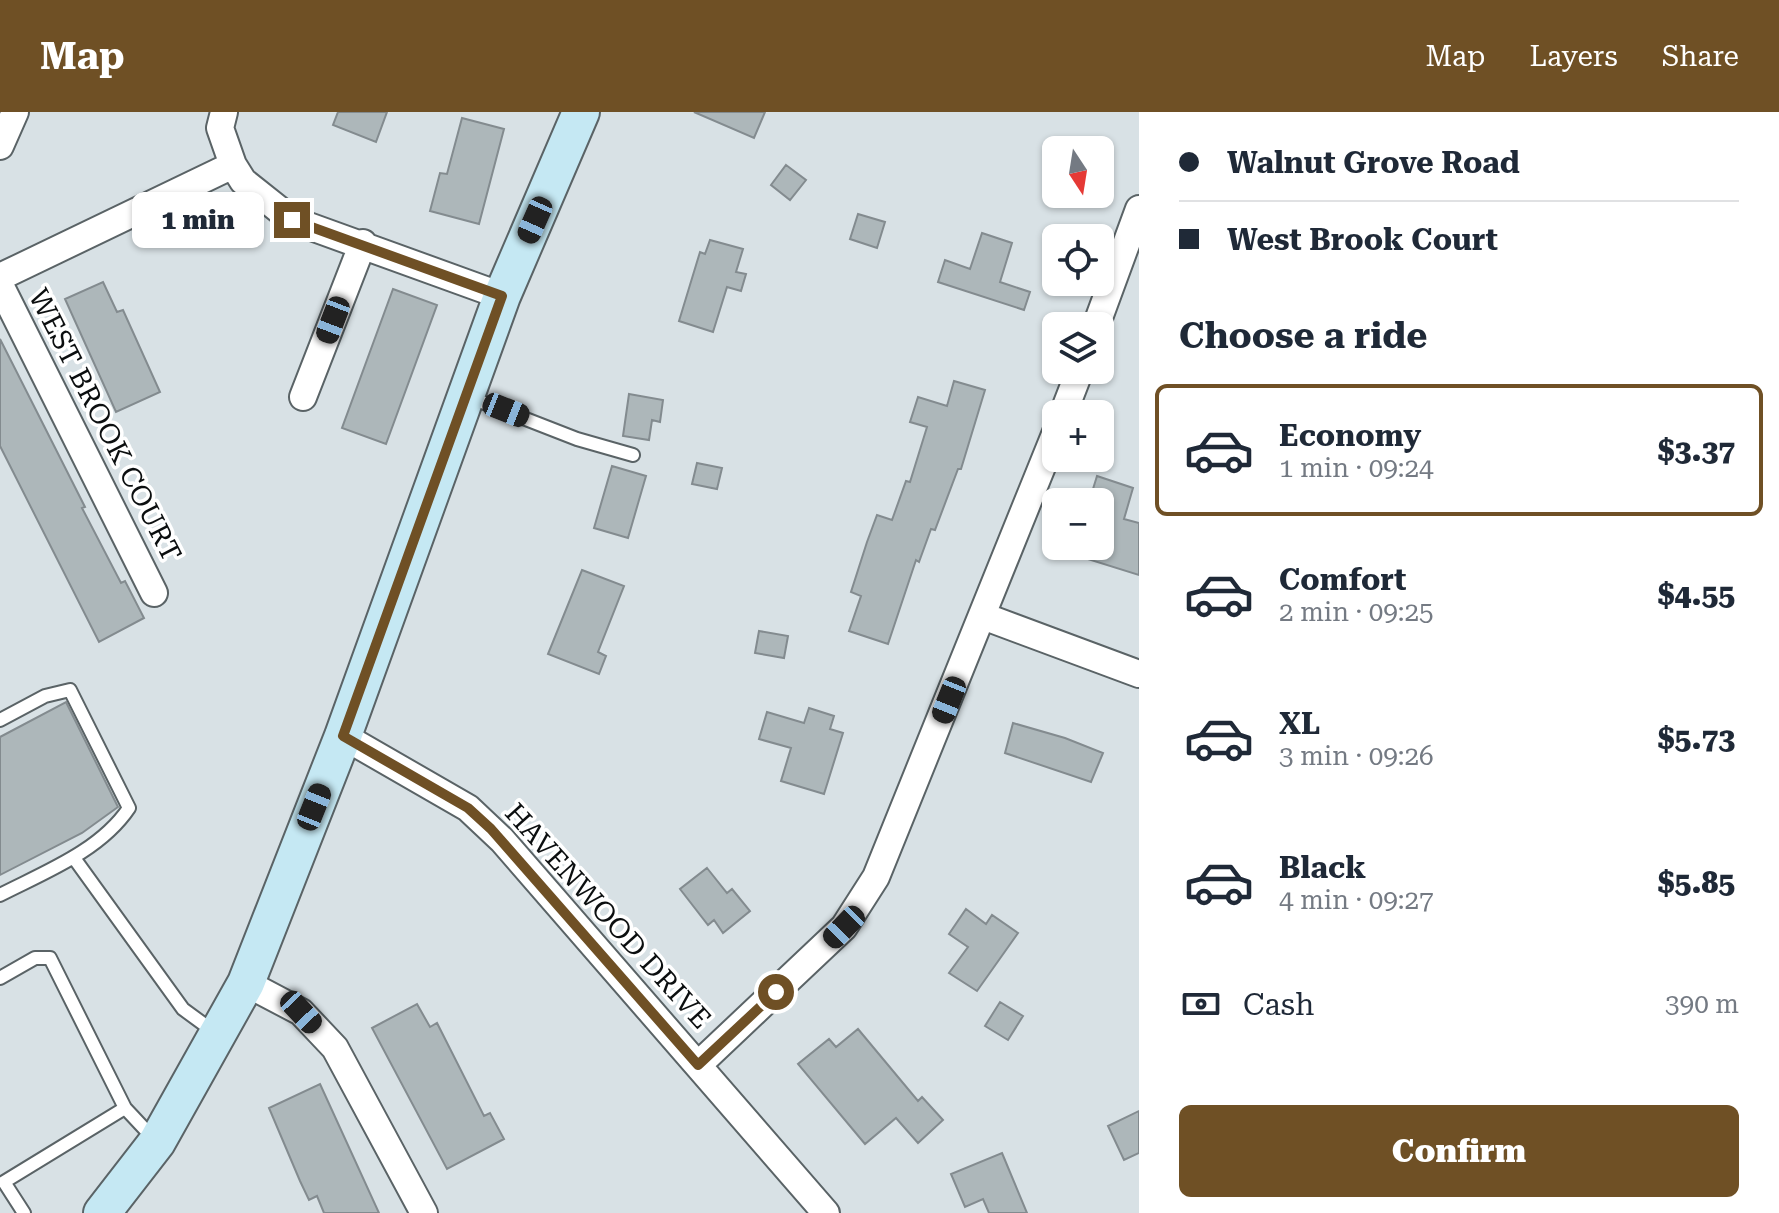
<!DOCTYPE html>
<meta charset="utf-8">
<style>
body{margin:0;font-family:"Roboto Serif",serif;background:#f6f6f7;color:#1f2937;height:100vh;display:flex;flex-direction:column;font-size:30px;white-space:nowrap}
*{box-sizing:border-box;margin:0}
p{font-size:26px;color:#747a83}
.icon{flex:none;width:44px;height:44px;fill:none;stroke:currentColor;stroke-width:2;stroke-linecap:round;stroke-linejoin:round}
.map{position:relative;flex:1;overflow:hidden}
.details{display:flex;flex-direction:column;background:#fff;width:640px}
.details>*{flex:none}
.top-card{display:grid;align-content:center;height:176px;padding:0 40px;background:#fff}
.needle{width:52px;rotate:168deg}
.fabs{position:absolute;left:1042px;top:24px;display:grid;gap:16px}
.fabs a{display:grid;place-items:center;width:72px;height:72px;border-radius:12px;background:#fff;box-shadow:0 2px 6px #0004;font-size:40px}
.end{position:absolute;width:36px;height:36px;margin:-18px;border:10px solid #6f5025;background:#fff;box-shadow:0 0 0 4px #fff}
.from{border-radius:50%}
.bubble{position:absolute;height:56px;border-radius:12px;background:#fff;box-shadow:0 2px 6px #0004;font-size:26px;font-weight:800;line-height:56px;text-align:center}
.car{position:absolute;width:24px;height:48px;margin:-24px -12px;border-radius:10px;box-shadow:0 0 6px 2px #0007;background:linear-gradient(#222 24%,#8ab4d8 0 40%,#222 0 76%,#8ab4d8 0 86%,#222 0)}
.top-card b{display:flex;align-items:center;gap:28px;height:76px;font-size:30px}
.top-card b+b{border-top:2px solid #e0e1e3}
.top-card i{width:20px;height:20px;background:#1f2937}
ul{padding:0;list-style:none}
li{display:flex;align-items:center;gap:24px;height:132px;margin:0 16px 12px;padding:0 24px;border:4px solid transparent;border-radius:12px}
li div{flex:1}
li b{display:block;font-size:30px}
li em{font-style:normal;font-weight:800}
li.on{border-color:#6f5025}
li>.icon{width:72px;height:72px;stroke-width:1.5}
h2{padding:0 40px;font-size:36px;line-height:96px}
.pay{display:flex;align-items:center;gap:20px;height:88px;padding:0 40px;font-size:30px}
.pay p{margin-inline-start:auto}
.action{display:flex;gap:16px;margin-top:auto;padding:16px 40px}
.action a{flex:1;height:92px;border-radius:12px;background:#6f5025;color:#fff;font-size:32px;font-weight:800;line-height:92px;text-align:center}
header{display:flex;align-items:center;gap:48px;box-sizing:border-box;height:112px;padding:0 40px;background:#6f5025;color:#fff}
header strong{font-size:38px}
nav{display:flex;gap:44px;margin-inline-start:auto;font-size:28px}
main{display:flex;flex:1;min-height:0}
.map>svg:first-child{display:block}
.building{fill:#adb7ba;stroke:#838b8f;stroke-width:2}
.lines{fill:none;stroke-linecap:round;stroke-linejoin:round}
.service-casing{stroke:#5a6366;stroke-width:16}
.minor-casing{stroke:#5a6366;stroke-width:30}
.secondary-casing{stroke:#5a6366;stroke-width:40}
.service{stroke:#fff;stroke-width:12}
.minor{stroke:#fff;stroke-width:26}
.secondary{stroke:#c5e8f3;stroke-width:36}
.route{stroke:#6f5025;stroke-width:10}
.labels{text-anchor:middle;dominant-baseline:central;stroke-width:7;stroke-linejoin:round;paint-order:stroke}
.street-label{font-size:28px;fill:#0b0e0f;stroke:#fff}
</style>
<header>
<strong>Map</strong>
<nav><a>Map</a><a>Layers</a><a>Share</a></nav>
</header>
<main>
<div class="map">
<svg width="1139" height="1101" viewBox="0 0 1139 1101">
<rect width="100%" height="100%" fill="#d8e1e5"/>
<path class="building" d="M338,0H387L376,30L333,13Z
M694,0H765L754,26Z
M462,6L504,17L479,112L430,99L440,61L447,62Z
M786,53L806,68L790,88L771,73Z
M858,102L885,110L877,136L850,127Z
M982,121L1012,131L1000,170L1030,180L1024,198L938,170L945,148L970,157Z
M710,128L743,137L736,160L746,162L741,179L727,175L713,220L679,209L700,140L705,142Z
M103,170L117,200L123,198L160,280L116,300L65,187Z
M393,177L437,193L386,332L342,316Z
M0,227L85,395L82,396L121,471L125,469L144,506L99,530L0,334Z
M954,269L985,278L961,357H958L935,418L931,417L919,450L916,448L888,532L849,519L861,484L851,480L867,430L877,403L892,408L906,369L910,370L927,315L910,310L918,285L947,294Z
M629,282L663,288L660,310L652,308L649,328L623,324Z
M697,351L722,356L717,377L692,372Z
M612,354L646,364L628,426L594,416Z
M1097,364L1133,376L1124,407L1139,411V463L1059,438V434H1100V390H1089Z
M582,458L624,474L598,540L606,544L599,562L548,542Z
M759,519L788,524L784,546L755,541Z
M66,590L118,695L82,721L0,763V625Z
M809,596L834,604L830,617L843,621L824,682L781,669L791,636L759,627L767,600L804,611Z
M1013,611L1065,626L1103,641L1091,670L1005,641Z
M707,756L727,781L732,777L750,799L723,821L714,808L708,813L680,777Z
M966,797L986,812L992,803L1018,821L977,879L949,861L968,835L949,822Z
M1000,890L1023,904L1008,928L985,914Z
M417,892L430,915L437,911L484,1004L490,1001L504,1027L447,1057L372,916Z
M858,917L918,989L922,985L943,1008L918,1031L896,1006L865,1032L798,952L829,927L836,935Z
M320,972L379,1101H324L317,1084L309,1088L300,1069L269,996Z
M1139,999V1041L1124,1048L1108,1014Z
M1002,1041L1027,1101H989L983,1087L965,1095L951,1062Z"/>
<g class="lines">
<defs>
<path id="service" d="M469,285L577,327L633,343
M0,608L45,584L70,578L129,696C100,739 45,760 0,783
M74,746L183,897L213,919
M0,866L35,846H50L125,996
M24,1101L4,1070L125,996L154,1027"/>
<path id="minor" d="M224,0L220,16L233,53L243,69L292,108L502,184
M0,34L15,0
M0,165L233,53
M0,173L154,481
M1096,214L1139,97
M303,285L363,131
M1063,302L1080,258
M983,504L1139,562
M343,624L468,696L502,728L826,1101
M246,871L301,900L335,936L424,1101
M698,953L844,815L876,765L1056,320"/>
<path id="secondary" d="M102,1101L157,1030L246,871L343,624L502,184L581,0"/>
</defs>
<use href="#service" class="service-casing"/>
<use href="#minor" class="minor-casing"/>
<use href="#secondary" class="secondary-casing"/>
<use href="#service" class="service"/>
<use href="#minor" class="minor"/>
<use href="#secondary" class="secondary"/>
</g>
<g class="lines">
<path class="route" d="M292,108L502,184L343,624L468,696L491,717L698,953L776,880"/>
</g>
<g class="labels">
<g class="street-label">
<text transform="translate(105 313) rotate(63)">WEST BROOK COURT</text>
<text transform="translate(608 804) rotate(48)">HAVENWOOD DRIVE</text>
</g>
</g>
</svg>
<div class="fabs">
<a><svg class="needle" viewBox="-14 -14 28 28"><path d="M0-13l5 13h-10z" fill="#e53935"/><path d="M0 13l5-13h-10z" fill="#747a83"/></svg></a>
<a><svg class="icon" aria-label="locate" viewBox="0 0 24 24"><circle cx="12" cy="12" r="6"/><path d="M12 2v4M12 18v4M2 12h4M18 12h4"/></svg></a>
<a><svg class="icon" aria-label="layers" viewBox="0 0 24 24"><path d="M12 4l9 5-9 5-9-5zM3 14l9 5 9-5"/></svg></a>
<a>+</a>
<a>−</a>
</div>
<i class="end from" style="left:776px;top:880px"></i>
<i class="end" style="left:292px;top:108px"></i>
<div class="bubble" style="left:132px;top:80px;width:132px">1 min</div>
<i class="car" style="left:535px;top:108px;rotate:204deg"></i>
<i class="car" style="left:333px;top:208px;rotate:201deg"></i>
<i class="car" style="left:506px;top:298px;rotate:112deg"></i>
<i class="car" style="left:949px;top:588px;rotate:202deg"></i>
<i class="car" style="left:314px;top:695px;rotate:22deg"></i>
<i class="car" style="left:844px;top:815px;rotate:224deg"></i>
<i class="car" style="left:301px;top:900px;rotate:137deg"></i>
</div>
<section class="details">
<div class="top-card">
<b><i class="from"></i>Walnut Grove Road</b>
<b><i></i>West Brook Court</b>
</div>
<h2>Choose a ride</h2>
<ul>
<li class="on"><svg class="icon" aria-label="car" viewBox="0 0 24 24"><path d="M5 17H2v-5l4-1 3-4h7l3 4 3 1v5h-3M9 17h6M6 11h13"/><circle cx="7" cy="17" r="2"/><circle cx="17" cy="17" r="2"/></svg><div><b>Economy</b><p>1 min · 09:24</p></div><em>$3.37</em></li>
<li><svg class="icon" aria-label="car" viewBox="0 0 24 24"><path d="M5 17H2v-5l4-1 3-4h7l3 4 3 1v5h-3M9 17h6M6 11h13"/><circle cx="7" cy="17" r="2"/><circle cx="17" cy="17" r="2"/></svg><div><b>Comfort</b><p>2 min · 09:25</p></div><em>$4.55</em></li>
<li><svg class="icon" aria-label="car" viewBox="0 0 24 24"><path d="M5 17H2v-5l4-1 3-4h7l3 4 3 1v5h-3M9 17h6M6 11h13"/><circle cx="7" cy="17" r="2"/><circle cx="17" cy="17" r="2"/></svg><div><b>XL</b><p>3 min · 09:26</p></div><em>$5.73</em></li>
<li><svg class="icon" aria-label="car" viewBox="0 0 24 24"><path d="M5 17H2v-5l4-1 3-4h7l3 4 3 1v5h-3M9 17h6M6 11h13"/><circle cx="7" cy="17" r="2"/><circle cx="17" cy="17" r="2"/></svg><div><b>Black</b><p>4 min · 09:27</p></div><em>$5.85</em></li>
</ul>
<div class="pay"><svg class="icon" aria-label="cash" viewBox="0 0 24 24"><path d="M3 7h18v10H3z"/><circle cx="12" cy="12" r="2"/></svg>Cash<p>390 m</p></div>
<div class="action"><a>Confirm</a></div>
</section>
</main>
